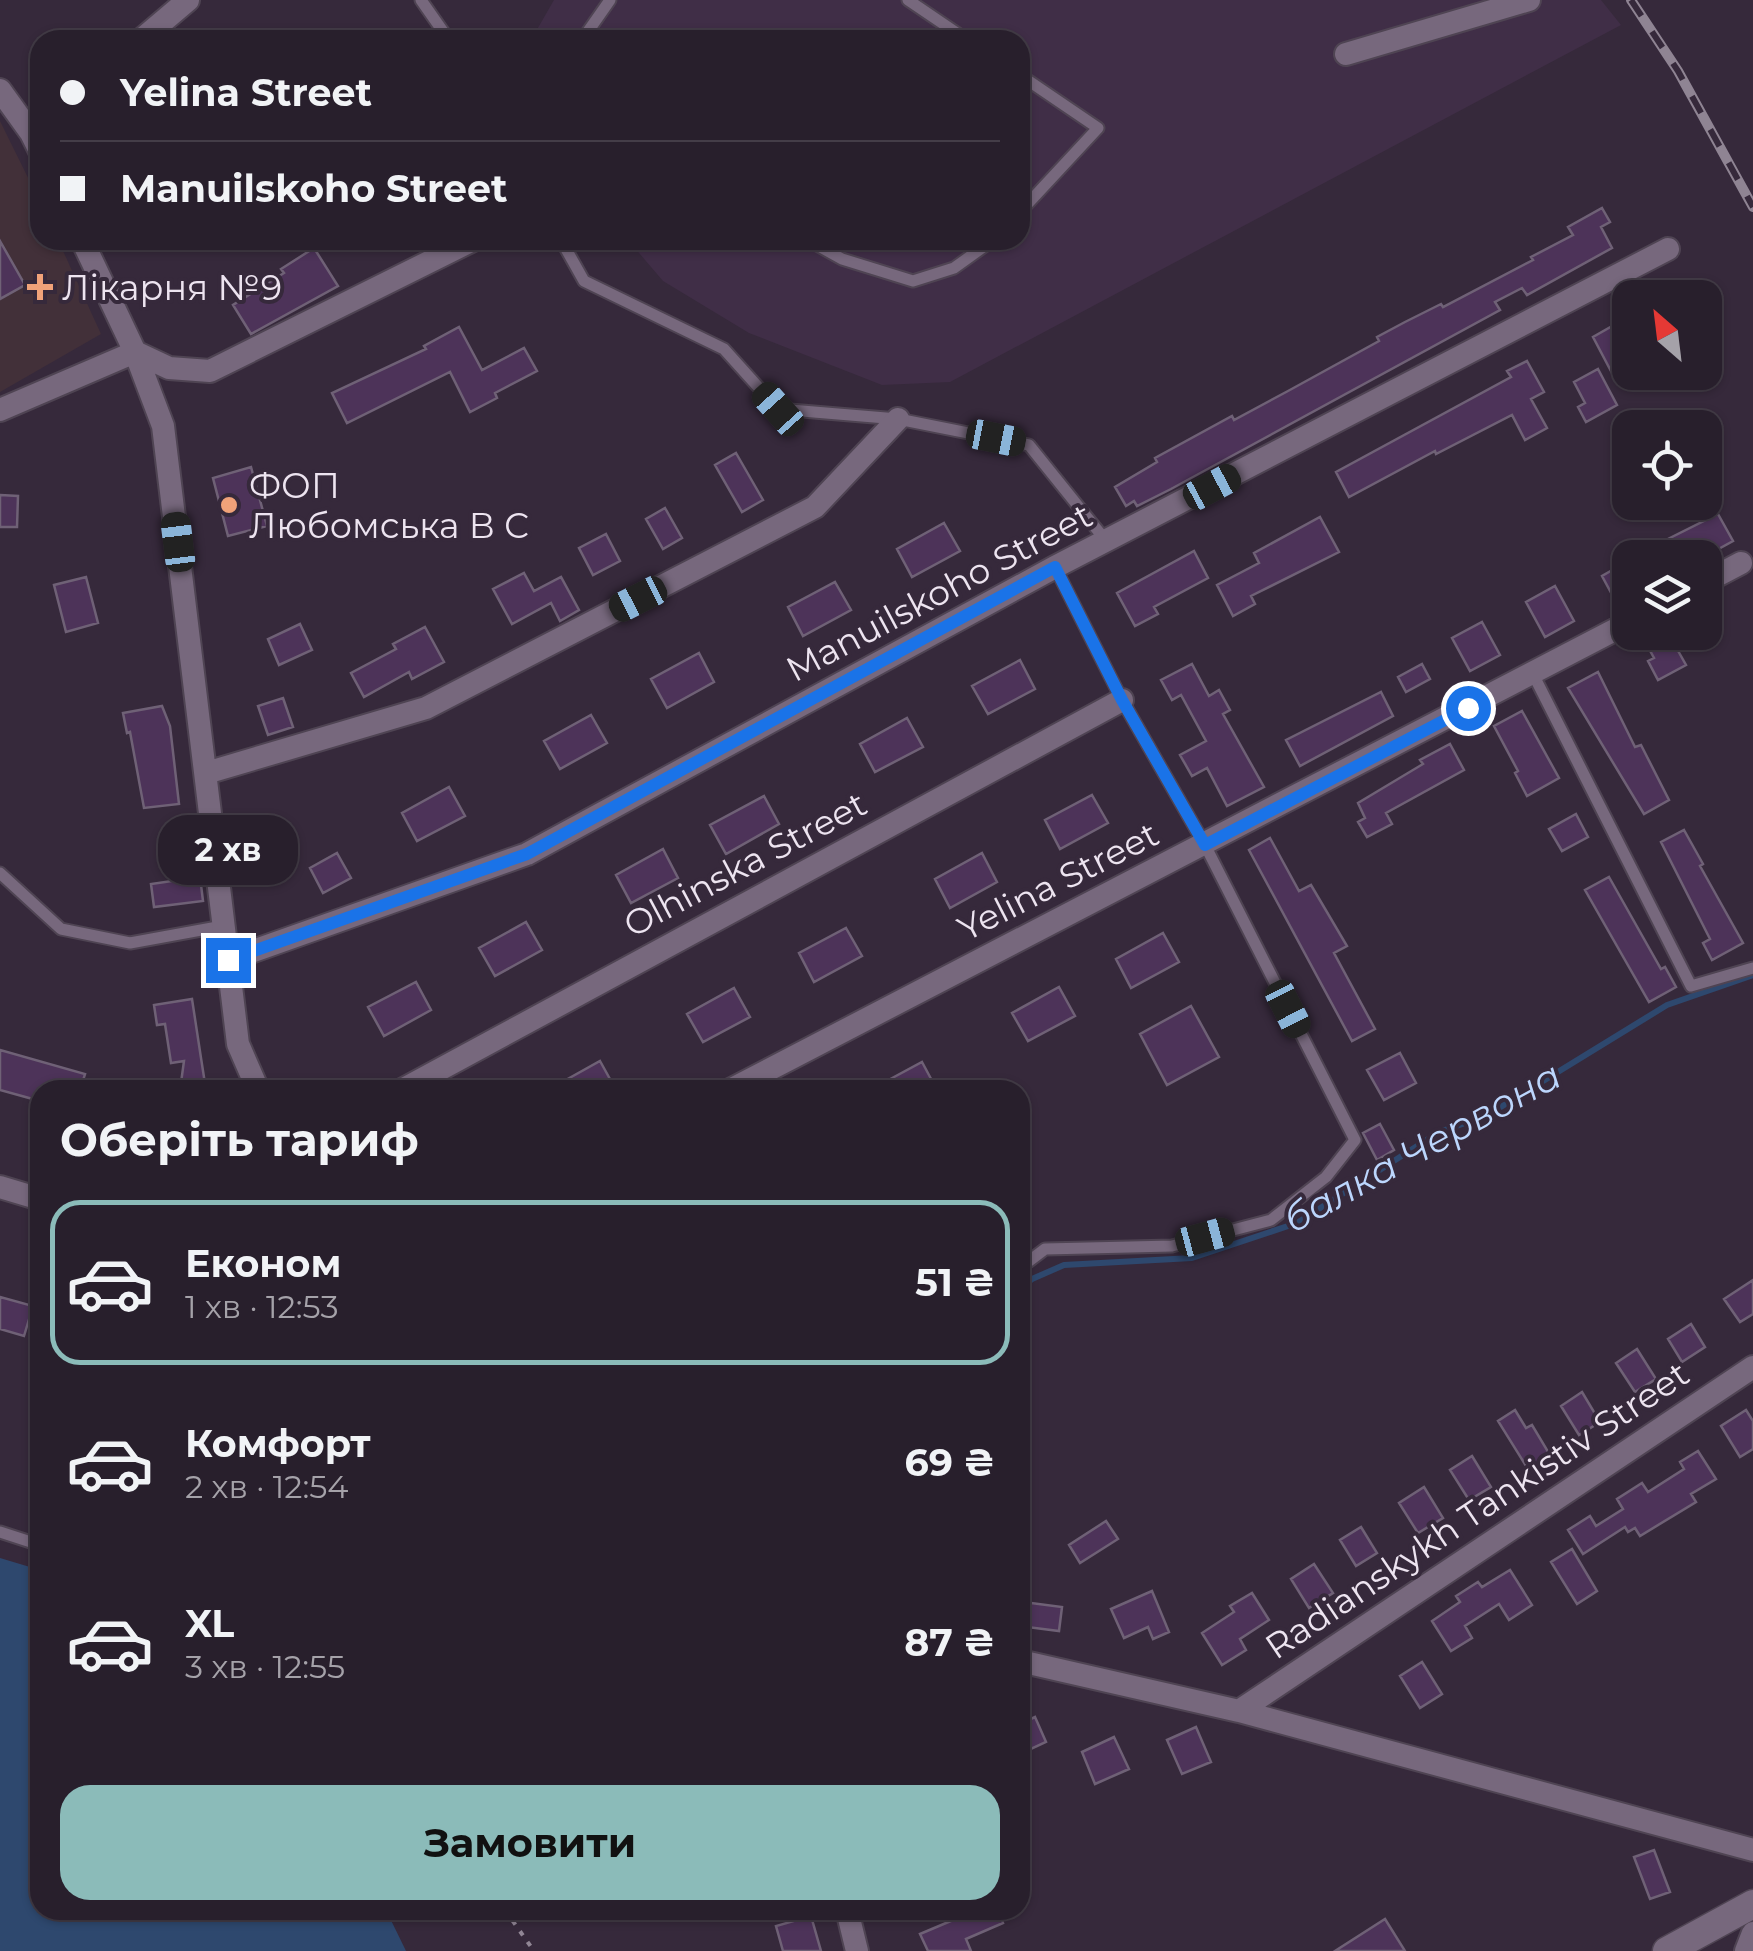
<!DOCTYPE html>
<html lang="uk">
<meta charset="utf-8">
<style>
body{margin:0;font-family:Montserrat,sans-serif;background:#302734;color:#f1f3f6;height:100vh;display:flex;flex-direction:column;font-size:38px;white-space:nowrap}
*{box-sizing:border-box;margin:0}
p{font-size:32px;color:#a5a2a9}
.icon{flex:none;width:55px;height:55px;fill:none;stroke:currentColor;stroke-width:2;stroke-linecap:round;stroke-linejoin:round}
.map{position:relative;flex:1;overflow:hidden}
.panel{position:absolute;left:30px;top:1080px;width:1000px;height:840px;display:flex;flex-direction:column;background:#281f2c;border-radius:30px;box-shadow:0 2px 8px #0004,0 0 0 2px #443d48}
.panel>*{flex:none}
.top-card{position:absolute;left:30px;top:30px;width:1000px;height:220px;border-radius:30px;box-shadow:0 2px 8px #0004,0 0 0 2px #443d48;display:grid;align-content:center;height:220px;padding:0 30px;background:#281f2c}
.needle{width:65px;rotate:332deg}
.controls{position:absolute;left:1612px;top:280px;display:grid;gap:20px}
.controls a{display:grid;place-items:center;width:110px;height:110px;border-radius:20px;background:#281f2c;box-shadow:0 2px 8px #0004,0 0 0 2px #443d48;font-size:50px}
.end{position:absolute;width:45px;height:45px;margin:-22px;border:12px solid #1a73e8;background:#fff;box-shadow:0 0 0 5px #fff}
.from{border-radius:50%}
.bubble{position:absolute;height:70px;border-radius:30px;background:#281f2c;box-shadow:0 2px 8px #0004,0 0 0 2px #443d48;font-size:32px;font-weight:700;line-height:70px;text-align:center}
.car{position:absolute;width:30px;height:60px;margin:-30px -15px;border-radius:12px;box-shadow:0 0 8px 2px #0007;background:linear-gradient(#222 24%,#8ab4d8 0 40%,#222 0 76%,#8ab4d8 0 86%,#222 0)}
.top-card b{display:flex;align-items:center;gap:35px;height:95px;font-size:38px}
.top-card b+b{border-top:2px solid #443d48}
.top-card i{width:25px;height:25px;background:#f1f3f6}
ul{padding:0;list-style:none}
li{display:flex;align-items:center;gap:30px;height:165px;margin:0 20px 15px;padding:0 10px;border:5px solid transparent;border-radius:30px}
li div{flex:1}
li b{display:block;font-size:38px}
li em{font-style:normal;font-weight:700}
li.active{border-color:#8bbbb9}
li>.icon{width:90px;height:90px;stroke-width:1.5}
h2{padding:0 30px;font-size:45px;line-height:120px}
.primary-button{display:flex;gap:20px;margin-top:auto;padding:20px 30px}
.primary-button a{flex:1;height:115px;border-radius:30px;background:#8bbbb9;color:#111;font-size:40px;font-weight:700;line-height:115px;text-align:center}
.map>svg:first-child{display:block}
.built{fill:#402e47}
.medical{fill:#423039}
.water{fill:#2e486e}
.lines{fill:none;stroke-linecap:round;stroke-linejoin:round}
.stream{stroke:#2e486e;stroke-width:6}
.building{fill:#4d3359;stroke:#6f6176;stroke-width:2.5}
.service-casing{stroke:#4f4453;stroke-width:15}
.minor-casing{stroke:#4f4453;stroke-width:26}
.tertiary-casing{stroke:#4f4453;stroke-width:31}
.path{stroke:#918695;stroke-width:4;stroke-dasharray:5 8;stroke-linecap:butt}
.service{stroke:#77687d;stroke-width:11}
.minor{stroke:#77687d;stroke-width:22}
.tertiary{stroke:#77687d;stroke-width:28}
.rail-casing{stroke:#8f8493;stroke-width:10}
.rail{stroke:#36293b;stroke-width:6;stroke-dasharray:19;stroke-linecap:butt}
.route{stroke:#1a73e8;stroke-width:12}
.poi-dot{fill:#f0a279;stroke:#36293b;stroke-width:4}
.labels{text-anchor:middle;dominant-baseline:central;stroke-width:8;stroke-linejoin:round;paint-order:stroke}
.poi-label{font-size:35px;fill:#ede4f0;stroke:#36293b;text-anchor:start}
.street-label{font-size:35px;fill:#ede4f0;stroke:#36293b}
.water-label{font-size:38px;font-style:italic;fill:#bcd6fd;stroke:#36293b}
</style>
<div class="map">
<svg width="1753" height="1951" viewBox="0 0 1753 1951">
<rect width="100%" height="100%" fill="#36293b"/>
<path class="built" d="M554,0H1601L1621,25L950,382L882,385L749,333L663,281L628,240H1020V40H531Z"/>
<path class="medical" d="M0,121L40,202V240H58L101,334L0,392Z"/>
<path class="water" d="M0,1558L40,1570V1910H386L406,1951H0Z"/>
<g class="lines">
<path class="stream" d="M1020,1288L1032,1279L1064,1265L1192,1258L1297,1223L1439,1132L1486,1116L1667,1005L1753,975"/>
</g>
<path class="building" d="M1602,208L1610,222L1601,227L1612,248L1527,295L1522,288L1495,302L1500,310L1171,489L1137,506L1134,501L1126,506L1115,487L1157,462L1155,458L1232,416L1234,420L1288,391L1379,341L1377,337L1405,322L1441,304L1443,307L1533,260L1531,257L1573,235L1568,227Z
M0,241L25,285L0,299Z
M314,248L338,286L251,334L233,305L284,273L281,269Z
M1630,316V363L1612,373L1593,337Z
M459,327L482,370L524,348L537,371L495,393L497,398L470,412L450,372L347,423L332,393L426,349L424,346Z
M1527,361L1544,392L1531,399L1547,428L1525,440L1512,415L1436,454L1435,451L1349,497L1336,472L1511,377L1507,371Z
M1598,369L1617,405L1586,422L1578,407L1585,403L1574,382Z
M736,453L763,500L742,512L715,465Z
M251,467L267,526L228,536L213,478Z
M0,495L18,496L17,527H0Z
M665,508L682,538L663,549L646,519Z
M1718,514L1733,541L1702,558H1630Z
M1320,517L1339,552L1251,596L1255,604L1233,616L1217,585L1259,563L1254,553Z
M944,523L960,551L912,577L897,549Z
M606,534L620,561L593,575L579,548Z
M1194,551L1208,578L1154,607L1158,614L1135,626L1117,593Z
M1630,560V592L1615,600L1602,576Z
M524,573L534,591L561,577L579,610L560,621L551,603L512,624L493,589Z
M86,577L98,623L66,632L54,585Z
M835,582L851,610L803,636L788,607Z
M1555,586L1574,621L1545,637L1526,602Z
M1482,622L1500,655L1470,671L1452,638Z
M300,624L312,650L279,665L268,639Z
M425,627L444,662L412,679L409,672L364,697L351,673L396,649L393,644Z
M1668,633L1686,665L1658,680L1648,661L1654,658L1647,645Z
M699,653L714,682L667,708L651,679Z
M1020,660L1035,689L988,714L972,686Z
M1192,664L1209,696L1219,690L1230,710L1223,714L1264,787L1227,806L1207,768L1192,776L1180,755L1206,741L1181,695L1172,700L1161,680Z
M1422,664L1430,679L1406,692L1398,677Z
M1598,672L1635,747L1641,745L1669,800L1644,814L1568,688Z
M1381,692L1393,716L1300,766L1286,740Z
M283,698L293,727L268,735L258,706Z
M162,706L170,726L179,804L144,808L130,732L127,733L123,713Z
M1522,711L1559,778L1527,796L1515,773L1518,771L1494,726Z
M591,715L607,743L560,769L544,741Z
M907,718L923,747L875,772L860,744Z
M1450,744L1464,770L1386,813L1392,824L1367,837L1358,822L1365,818L1358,803L1423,764L1420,760Z
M449,787L465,816L417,841L402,813Z
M1092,795L1108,823L1060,849L1045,820Z
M764,796L779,824L726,854L710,825Z
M1576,814L1588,837L1562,851L1549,829Z
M1684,830L1703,864L1700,866L1743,943L1712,960L1703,943L1710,939L1661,842Z
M1270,838L1299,891L1311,885L1347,946L1334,953L1375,1029L1352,1041L1249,850Z
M663,849L678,878L631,903L616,875Z
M337,853L351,878L323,893L310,868Z
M982,853L997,882L950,908L935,879Z
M200,877L203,901L154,907L151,884Z
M1609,877L1661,969L1665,967L1676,987L1649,1002L1585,890Z
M526,922L542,950L495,976L479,948Z
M846,928L862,956L814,982L799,953Z
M1163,933L1179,962L1131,988L1116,959Z
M416,982L431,1010L384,1036L368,1007Z
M1059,987L1075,1016L1028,1041L1012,1013Z
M734,988L750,1017L703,1042L687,1014Z
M192,999L201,1058L206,1090H180L184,1061L171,1063L165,1024L157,1025L154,1005Z
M1191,1006L1219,1057L1167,1085L1140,1034Z
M0,1050L85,1074L80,1090H40V1101L0,1090Z
M1400,1053L1416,1083L1384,1100L1367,1070Z
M600,1061L616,1090H548Z
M922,1062L937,1090H870Z
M1380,1124L1394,1150L1377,1160L1363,1133Z
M1753,1280V1314L1740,1322L1724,1299Z
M0,1297L33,1306L24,1336L0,1329Z
M1691,1324L1705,1347L1682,1362L1668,1339Z
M1637,1349L1656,1379L1635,1392L1616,1363Z
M1582,1392L1600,1422L1579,1435L1561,1406Z
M1515,1410L1526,1428L1532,1425L1550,1455L1528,1469L1498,1421Z
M1746,1410L1753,1421V1449L1740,1457L1721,1426Z
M1698,1451L1716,1479L1691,1494L1696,1502L1640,1536L1635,1528L1628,1532L1625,1527L1583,1554L1568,1530L1590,1516L1596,1526L1623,1509L1617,1499L1642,1483L1648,1492L1684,1469L1680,1462Z
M1472,1456L1491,1487L1469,1500L1450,1470Z
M1424,1487L1443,1518L1418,1533L1399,1503Z
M1106,1521L1118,1539L1080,1563L1069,1545Z
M1361,1527L1377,1553L1356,1566L1340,1540Z
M1572,1549L1597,1591L1577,1604L1551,1562Z
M1314,1564L1333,1593L1309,1608L1291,1579Z
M1510,1570L1532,1605L1509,1620L1499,1604L1465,1626L1472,1638L1451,1651L1432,1621L1460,1602L1456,1596L1478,1582L1482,1587Z
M1152,1591L1169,1632L1153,1639L1148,1627L1124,1638L1111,1609Z
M1252,1593L1269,1620L1240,1639L1246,1650L1222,1665L1202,1633L1234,1612L1230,1606Z
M1031,1603L1062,1607L1059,1631L1027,1627Z
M1422,1662L1442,1694L1420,1708L1400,1676Z
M1035,1717L1046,1742L1020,1754V1724Z
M1196,1727L1211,1762L1182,1774L1167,1740Z
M1114,1737L1129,1769L1095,1784L1082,1752Z
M1654,1850L1670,1892L1650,1899L1634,1857Z
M963,1910H998L1003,1923L966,1939L971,1951H928L920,1934L965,1915Z
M811,1916L821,1951H783L776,1926Z
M1385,1919L1405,1951H1335Z"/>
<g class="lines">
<defs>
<path id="service" d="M421,0L449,40
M908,0L967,40
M582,40L610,0
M1020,75L1098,128L1020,212
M561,240L584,281L724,349L778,409L898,419L1029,445L1107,542
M808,240L842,259L913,281L954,268L993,240
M1533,674L1691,986L1753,968
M0,873L61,929L130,943L223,926
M1020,1268L1045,1249L1172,1246L1271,1220L1326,1177L1355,1140L1205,845L1122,700L1055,567
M0,1532L40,1545"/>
<path id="minor" d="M141,40L188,0
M1346,54L1529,0
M0,90L31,133L40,151
M82,240L135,352L163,426L238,1044L258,1090
M0,410L135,352L169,368L210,371L473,240
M1705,582L1741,563
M206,773L426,708L815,507L898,419
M228,960L527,854L1055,567L1668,249
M402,1090L1122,700
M730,1090L1630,622
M0,1187L40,1199
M1020,1661L1239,1711L1753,1850
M1239,1711L1753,1367
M847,1910L857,1951
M1746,1951L1753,1933"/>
<path id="tertiary" d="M1667,1951L1753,1904"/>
</defs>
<use href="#service" class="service-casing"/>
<use href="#minor" class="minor-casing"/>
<use href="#tertiary" class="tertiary-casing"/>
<path class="path" d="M505,1910L534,1951"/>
<use href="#service" class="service"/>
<use href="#minor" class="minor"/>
<use href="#tertiary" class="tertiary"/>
<defs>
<path id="rail" d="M1631,0L1678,71L1753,207"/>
</defs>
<use href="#rail" class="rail-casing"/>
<use href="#rail" class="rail"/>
</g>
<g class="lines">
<path class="route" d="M228,960L527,854L1055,567L1122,700L1205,845L1468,708"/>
</g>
<g class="poi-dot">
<path d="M35 272h10v10h10v10h-10v10h-10v-10h-10v-10h10z"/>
<circle cx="229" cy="505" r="10"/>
</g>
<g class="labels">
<g class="poi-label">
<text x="62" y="287">Лікарня №9</text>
<text x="249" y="485">ФОП<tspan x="249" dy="40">Любомська В С</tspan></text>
</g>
<g class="street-label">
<text transform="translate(939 592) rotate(-28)">Manuilskoho Street</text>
<text transform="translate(745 864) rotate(-28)">Olhinska Street</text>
<text transform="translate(1058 881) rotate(-27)">Yelina Street</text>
<text transform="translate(1477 1510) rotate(-34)">Radianskykh Tankistiv Street</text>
</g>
<g class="water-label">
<text transform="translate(1422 1147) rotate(-29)">балка Червона</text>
</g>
</g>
</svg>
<div class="controls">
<a><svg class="needle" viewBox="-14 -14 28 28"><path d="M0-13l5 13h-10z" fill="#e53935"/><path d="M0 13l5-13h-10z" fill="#a5a2a9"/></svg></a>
<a><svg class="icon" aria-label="locate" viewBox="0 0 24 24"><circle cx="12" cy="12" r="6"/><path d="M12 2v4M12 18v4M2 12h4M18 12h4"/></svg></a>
<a><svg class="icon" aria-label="layers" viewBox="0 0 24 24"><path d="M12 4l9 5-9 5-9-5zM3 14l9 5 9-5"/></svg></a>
</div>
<i class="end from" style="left:1468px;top:708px"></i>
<i class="end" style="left:228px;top:960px"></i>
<div class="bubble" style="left:158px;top:815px;width:140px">2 хв</div>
<i class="car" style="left:778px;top:409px;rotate:318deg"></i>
<i class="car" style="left:996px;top:438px;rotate:101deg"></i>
<i class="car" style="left:1212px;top:487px;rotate:62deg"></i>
<i class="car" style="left:178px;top:542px;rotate:353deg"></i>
<i class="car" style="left:638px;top:599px;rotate:243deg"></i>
<i class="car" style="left:1288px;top:1009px;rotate:153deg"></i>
<i class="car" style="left:1205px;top:1237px;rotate:75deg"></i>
<div class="top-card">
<b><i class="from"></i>Yelina Street</b>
<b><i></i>Manuilskoho Street</b>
</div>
<section class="panel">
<h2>Оберіть тариф</h2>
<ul>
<li class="active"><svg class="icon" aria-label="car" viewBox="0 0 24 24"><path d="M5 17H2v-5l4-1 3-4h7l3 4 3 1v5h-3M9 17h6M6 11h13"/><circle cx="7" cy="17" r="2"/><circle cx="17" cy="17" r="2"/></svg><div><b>Економ</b><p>1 хв · 12:53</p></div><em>51 ₴</em></li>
<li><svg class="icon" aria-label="car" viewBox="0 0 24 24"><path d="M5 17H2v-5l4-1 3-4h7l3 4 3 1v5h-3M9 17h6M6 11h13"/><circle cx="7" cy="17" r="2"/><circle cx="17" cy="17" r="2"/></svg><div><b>Комфорт</b><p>2 хв · 12:54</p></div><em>69 ₴</em></li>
<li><svg class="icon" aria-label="car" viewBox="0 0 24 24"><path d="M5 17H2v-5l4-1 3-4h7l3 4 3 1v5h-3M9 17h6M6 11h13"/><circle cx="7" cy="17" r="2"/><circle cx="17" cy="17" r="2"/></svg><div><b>XL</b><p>3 хв · 12:55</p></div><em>87 ₴</em></li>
</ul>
<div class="primary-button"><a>Замовити</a></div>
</section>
</div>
